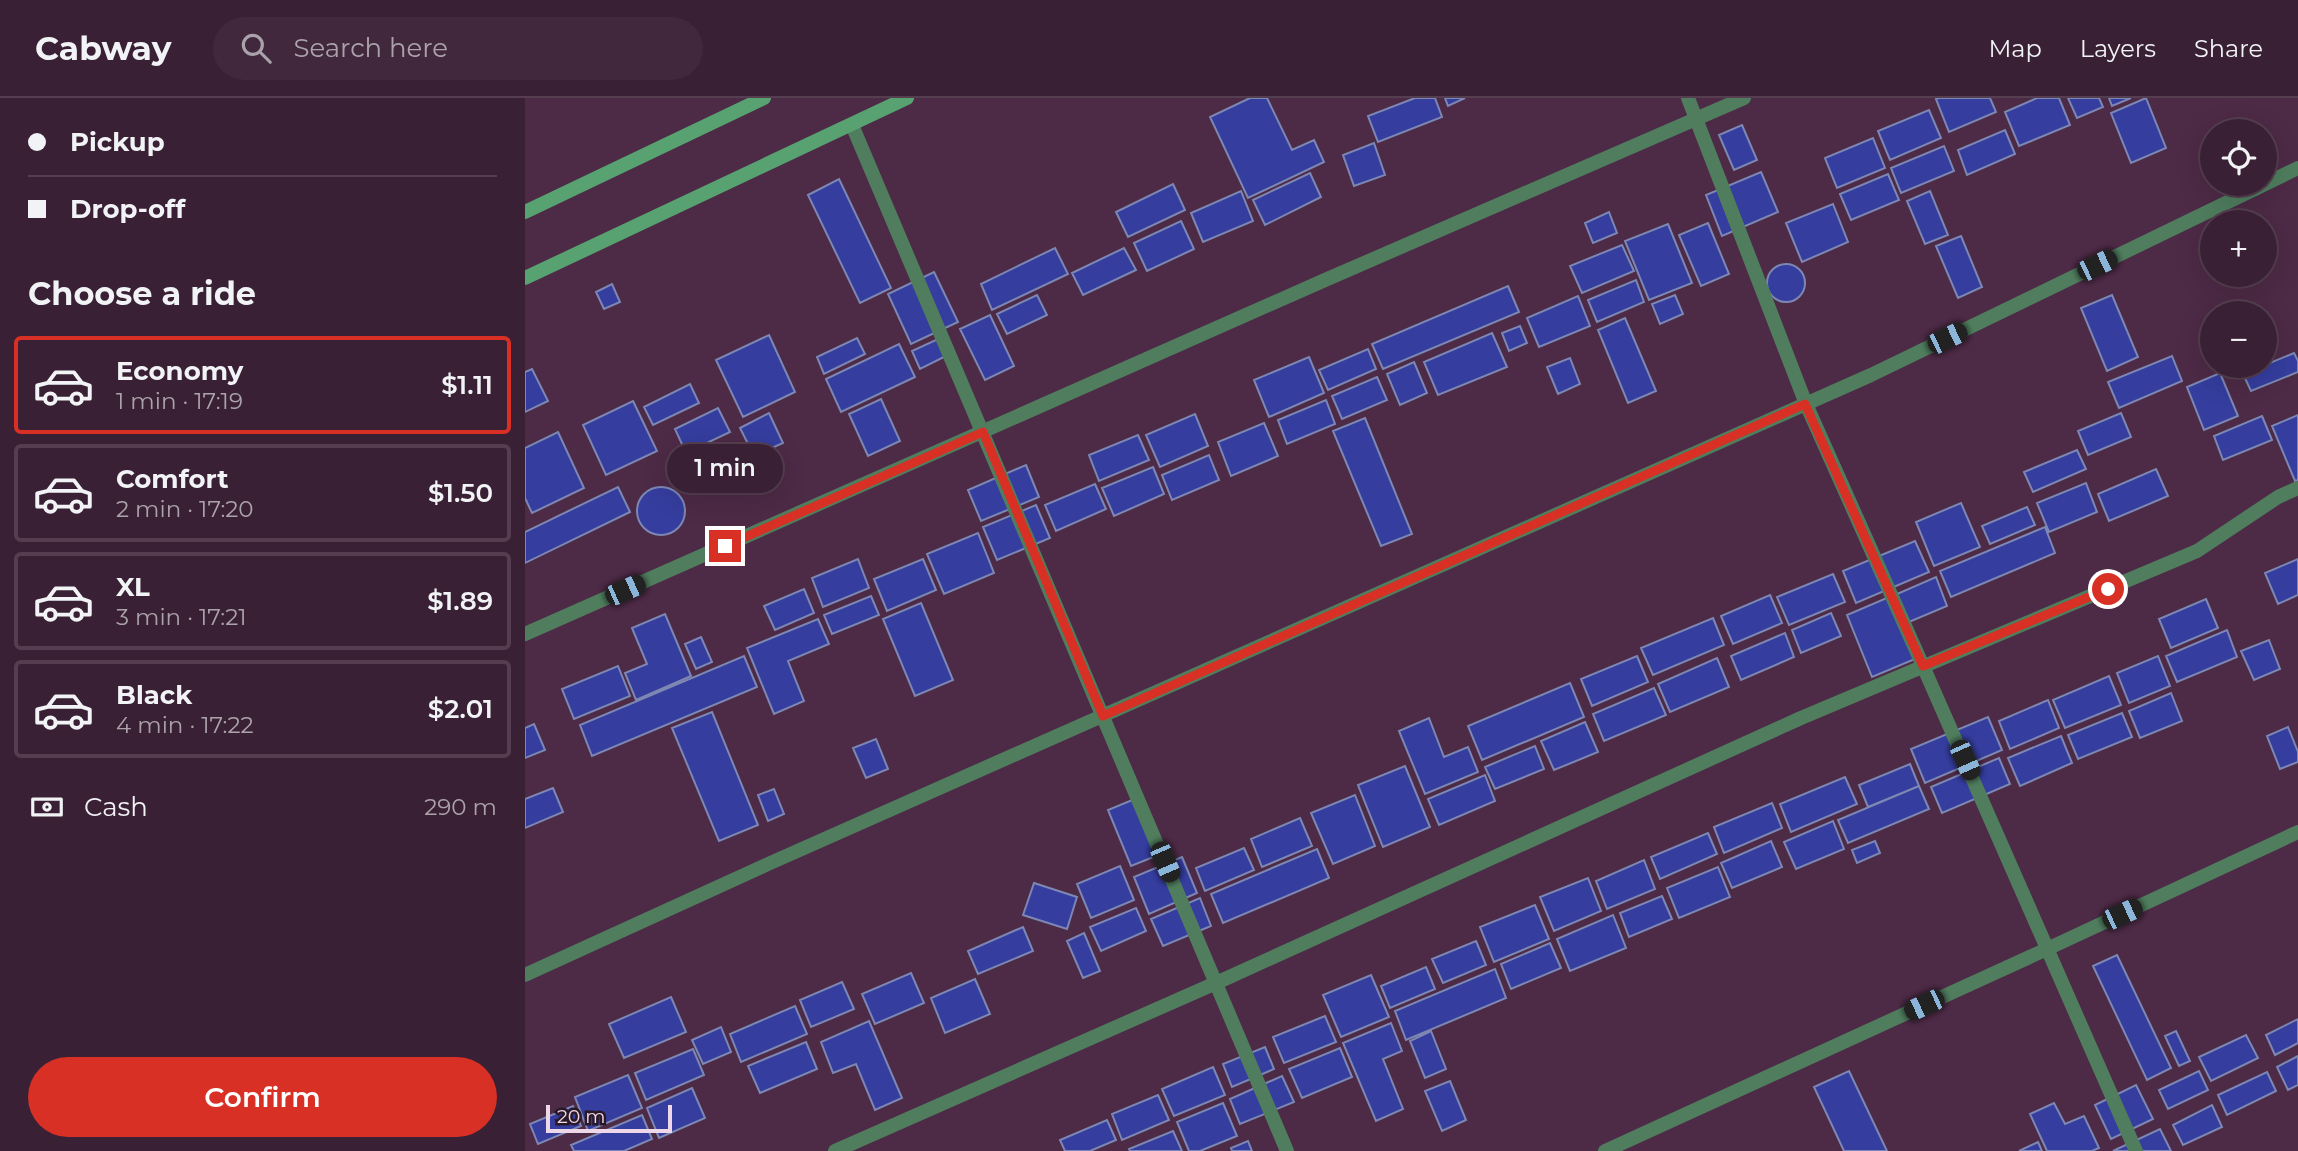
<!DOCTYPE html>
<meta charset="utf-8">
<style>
body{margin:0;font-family:Montserrat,sans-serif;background:#41283c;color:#f1f3f6;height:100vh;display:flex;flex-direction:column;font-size:26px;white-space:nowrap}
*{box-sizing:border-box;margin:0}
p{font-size:23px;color:#aba3ac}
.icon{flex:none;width:38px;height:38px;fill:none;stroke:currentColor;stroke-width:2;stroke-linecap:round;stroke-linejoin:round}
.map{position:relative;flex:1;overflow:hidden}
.sheet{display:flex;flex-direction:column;background:#3a2034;width:525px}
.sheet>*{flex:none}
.banner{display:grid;align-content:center;height:154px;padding:0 28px;background:#3a2034}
.fabs{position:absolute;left:1675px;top:21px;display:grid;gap:14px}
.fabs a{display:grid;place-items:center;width:77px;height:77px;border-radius:50%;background:#3a2034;box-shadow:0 7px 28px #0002,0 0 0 2px #543e4f;font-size:35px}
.scale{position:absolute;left:21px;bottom:18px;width:126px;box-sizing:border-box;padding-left:7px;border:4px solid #eed7e8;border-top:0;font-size:19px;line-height:24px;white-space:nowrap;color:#eed7e8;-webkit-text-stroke:5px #291926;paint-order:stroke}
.end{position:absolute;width:32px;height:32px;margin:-16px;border:9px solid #d93025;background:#fff;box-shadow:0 0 0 4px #fff}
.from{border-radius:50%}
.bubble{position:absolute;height:49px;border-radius:24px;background:#3a2034;box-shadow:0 7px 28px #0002,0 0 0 2px #543e4f;font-size:23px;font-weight:600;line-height:49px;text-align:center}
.car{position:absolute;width:21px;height:42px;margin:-21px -10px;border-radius:9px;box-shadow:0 0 5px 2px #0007;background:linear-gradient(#222 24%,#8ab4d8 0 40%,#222 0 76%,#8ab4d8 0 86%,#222 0)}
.banner b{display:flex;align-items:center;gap:24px;height:66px;font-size:26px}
.banner b+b{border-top:2px solid #543e4f}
.banner i{width:18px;height:18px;background:#f1f3f6}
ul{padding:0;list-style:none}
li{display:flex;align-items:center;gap:21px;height:98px;margin:0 14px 10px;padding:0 14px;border:4px solid #543e4f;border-radius:7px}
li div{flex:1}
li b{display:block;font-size:26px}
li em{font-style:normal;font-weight:600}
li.selected{border-color:#d93025}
li>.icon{width:63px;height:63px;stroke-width:1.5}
h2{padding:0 28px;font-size:32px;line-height:84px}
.pay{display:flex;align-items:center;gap:18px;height:77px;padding:0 28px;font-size:26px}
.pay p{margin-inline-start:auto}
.primary-button{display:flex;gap:14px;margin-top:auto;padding:14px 28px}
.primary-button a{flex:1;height:80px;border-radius:42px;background:#d93025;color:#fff;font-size:28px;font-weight:600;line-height:80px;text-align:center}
header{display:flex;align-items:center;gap:42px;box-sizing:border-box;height:98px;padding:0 35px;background:#3a2034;border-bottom:2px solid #543e4f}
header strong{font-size:33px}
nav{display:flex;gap:38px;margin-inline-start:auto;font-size:24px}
.search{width:490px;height:63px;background:#41283c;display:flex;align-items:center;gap:18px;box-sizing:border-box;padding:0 24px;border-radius:38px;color:#aba3ac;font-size:26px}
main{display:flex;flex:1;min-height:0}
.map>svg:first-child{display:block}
.building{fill:#353d9e;stroke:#7d87b3;stroke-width:2}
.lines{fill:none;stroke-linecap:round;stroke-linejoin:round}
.street{stroke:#4f7d5e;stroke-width:14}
.secondary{stroke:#58a272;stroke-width:14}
.route{stroke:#d93025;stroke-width:9}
</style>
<header>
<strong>Cabway</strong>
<div class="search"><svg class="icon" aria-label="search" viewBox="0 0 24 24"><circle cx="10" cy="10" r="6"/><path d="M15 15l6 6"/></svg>Search here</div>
<nav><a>Map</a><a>Layers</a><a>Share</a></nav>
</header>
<main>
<section class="sheet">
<div class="banner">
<b><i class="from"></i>Pickup</b>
<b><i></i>Drop-off</b>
</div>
<h2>Choose a ride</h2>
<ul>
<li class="selected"><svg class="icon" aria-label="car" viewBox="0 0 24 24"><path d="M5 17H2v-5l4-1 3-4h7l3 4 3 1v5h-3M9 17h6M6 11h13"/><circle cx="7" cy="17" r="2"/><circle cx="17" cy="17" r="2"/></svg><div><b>Economy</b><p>1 min · 17:19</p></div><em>$1.11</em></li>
<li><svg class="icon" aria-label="car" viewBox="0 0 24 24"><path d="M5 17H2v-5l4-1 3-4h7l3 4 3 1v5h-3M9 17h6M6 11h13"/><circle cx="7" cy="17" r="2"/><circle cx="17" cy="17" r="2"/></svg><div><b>Comfort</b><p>2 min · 17:20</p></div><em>$1.50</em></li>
<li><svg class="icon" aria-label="car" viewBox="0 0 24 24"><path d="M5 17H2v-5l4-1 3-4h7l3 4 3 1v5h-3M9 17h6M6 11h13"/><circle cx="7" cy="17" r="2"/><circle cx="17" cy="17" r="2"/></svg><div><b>XL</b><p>3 min · 17:21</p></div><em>$1.89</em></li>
<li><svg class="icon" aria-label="car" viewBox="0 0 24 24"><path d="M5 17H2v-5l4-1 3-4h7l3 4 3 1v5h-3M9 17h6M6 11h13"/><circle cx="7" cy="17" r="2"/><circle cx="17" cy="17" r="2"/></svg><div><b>Black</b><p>4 min · 17:22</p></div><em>$2.01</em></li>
</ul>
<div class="pay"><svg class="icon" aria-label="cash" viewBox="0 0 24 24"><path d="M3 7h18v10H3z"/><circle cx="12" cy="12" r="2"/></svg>Cash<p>290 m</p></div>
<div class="primary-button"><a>Confirm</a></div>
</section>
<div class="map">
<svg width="1773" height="1053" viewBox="0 0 1773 1053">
<rect width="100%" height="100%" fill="#4d2a46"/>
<path class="building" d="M725,0H742L767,52L789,42L799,64L723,100L685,19Z
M890,0H910L917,19L853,44L843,18Z
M920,0H940L923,8Z
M1414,0H1465L1471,14L1424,34L1411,1Z
M1512,0H1534L1545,27L1494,48L1480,14Z
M1543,0H1574L1578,9L1552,20Z
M1584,0H1606L1587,8Z
M1621,0L1641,50L1606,65L1586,15Z
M1404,12L1416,40L1365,62L1353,33Z
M1217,27L1232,62L1209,72L1194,37Z
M1480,32L1490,56L1442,77L1433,52Z
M1348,40L1360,70L1312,90L1300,60Z
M849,45L860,77L829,88L818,57Z
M1419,48L1429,73L1376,95L1366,70Z
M1236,74L1253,114L1197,138L1181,97Z
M785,75L796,99L740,127L728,102Z
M1363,76L1374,102L1326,122L1315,96Z
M314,81L366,190L335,205L283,97Z
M648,86L660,112L603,139L591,114Z
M716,93L728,123L678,144L666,115Z
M1405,93L1423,137L1400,146L1382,103Z
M1308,106L1323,144L1277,164L1261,125Z
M1084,114L1092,135L1068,145L1060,125Z
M656,123L669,151L622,173L609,145Z
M1183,125L1204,176L1176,188L1154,137Z
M1143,126L1167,185L1124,202L1100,143Z
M1436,138L1457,189L1433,200L1411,148Z
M1097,147L1109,173L1057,195L1045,168Z
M530,150L543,176L467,212L456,186Z
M599,150L611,172L558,197L547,175Z
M1242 185a19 19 0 1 1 38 0a19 19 0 1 1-38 0Z
M409,174L433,224L386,246L363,196Z
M1111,182L1119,204L1072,224L1063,202Z
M87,186L95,204L79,211L71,194Z
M983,188L994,214L858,271L847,246Z
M512,197L522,217L482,236L472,216Z
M1150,197L1158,216L1135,226L1127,206Z
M1587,197L1613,259L1582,273L1556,210Z
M1053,198L1065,228L1014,249L1002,220Z
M465,217L489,268L460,282L435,231Z
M1100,220L1131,293L1103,305L1073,232Z
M995,228L1002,245L984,253L977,235Z
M967,235L982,269L913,297L899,264Z
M244,237L270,294L218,319L191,262Z
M332,240L340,256L299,276L292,259Z
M413,241L421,258L395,271L387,253Z
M374,246L390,279L316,314L301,281Z
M843,251L851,271L803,292L794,272Z
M1769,255L1773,263V274L1726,293L1718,276Z
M1647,258L1657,283L1594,310L1583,284Z
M784,259L799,295L744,319L729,282Z
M1045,260L1055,286L1033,296L1022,269Z
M889,264L902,295L875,307L862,276Z
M7,271L23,303L0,314V274Z
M1695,275L1713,318L1679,332L1662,289Z
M852,279L862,302L817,321L807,298Z
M165,286L174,305L128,327L119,309Z
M356,301L375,343L343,358L324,316Z
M801,302L810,326L762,346L753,322Z
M108,303L132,353L81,377L58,327Z
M193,310L205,334L161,355L150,331Z
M244,315L258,345L229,358L215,330Z
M1596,315L1606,339L1563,357L1553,333Z
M670,316L683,348L635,369L621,337Z
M1773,317V382L1770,383L1747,328Z
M1737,318L1747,342L1698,362L1689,338Z
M840,320L887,436L856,448L808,333Z
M739,325L753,358L706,378L693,344Z
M33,334L59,390L7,415L0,400V350Z
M613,337L624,362L574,383L564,357Z
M1552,352L1561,371L1508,394L1499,374Z
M684,357L694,382L647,402L637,377Z
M501,367L514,399L456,423L443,392Z
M628,369L639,396L589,418L577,390Z
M1631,371L1643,398L1584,423L1573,396Z
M1561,385L1572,414L1524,434L1512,405Z
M570,386L581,411L531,433L520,407Z
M93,389L105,414L0,465V434Z
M112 413a24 24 0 1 1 48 0a24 24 0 1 1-48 0Z
M1436,405L1455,449L1409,468L1391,424Z
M511,407L525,440L472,462L458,429Z
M1502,409L1510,427L1465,446L1457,428Z
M1520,429L1530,455L1426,499L1415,473Z
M453,435L469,475L419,496L402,456Z
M1390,443L1404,474L1331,505L1318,473Z
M333,461L344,490L298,509L287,480Z
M398,461L411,492L362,513L349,481Z
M1773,461V497L1753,506L1740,475Z
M1308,476L1320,504L1264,527L1252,499Z
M1411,479L1422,508L1384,524L1372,496Z
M279,491L289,515L250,532L239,508Z
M1245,497L1257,525L1208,546L1196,518Z
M346,498L354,517L307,536L299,517Z
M1364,499L1390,561L1347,579L1322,517Z
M1681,501L1693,530L1646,550L1634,521Z
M396,505L428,582L390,598L358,521Z
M1306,515L1316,538L1276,555L1267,532Z
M140,516L166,578L111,602L100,575L122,566L107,530Z
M1188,520L1199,547L1128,577L1116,550Z
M293,521L304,546L263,563L279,603L249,616L222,550Z
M1702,532L1712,559L1652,584L1641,558Z
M1260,535L1269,559L1216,582L1206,558Z
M176,539L187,564L171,571L160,546Z
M1744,542L1755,571L1729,582L1716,553Z
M219,558L232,589L67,658L55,627Z
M1112,558L1123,584L1067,608L1056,581Z
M1633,558L1645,588L1604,605L1592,575Z
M1192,560L1204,589L1145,614L1133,586Z
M93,568L105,598L49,621L37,591Z
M1584,578L1596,607L1540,630L1528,602Z
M1045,585L1059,619L957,662L943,628Z
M1129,590L1141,617L1079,643L1068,616Z
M1646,595L1657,623L1615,640L1604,613Z
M1523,602L1534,630L1485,651L1474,623Z
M187,614L233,727L194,743L147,630Z
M1597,615L1607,639L1553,661L1543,637Z
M1463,619L1477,652L1400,685L1386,651Z
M904,620L919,659L943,649L953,674L900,696L874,633Z
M1060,624L1073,654L1029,672L1016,643Z
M9,626L20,652L0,660V630Z
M1763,629L1773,654V664L1755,671L1742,638Z
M1536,638L1547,665L1495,688L1483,660Z
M351,641L363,671L341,680L328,650Z
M1010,648L1019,671L970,691L960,669Z
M1474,660L1485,686L1417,715L1406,689Z
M1385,666L1394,688L1343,709L1334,687Z
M880,668L905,729L858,749L833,687Z
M960,677L970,703L914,727L903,701Z
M1320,679L1332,706L1266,734L1255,706Z
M1394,688L1404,711L1323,745L1313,722Z
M28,690L38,714L0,730V701Z
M249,691L259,716L243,723L233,697Z
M830,697L850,748L808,766L786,715Z
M612,700L636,756L606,768L583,712Z
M1247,705L1257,730L1199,755L1189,729Z
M775,720L787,748L737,769L726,741Z
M1308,723L1319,751L1271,771L1259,744Z
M1183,735L1192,756L1135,781L1126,759Z
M1246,743L1257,769L1207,790L1196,765Z
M1350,743L1355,755L1332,765L1327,752Z
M719,750L729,772L680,793L671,770Z
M792,751L804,780L698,825L686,796Z
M657,759L672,795L624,816L609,779Z
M1119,762L1130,791L1082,811L1071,783Z
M595,768L609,802L566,820L552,786Z
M1193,769L1205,799L1154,820L1142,790Z
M1063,780L1076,813L1029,833L1015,799Z
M509,785L552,799L542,831L498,817Z
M1137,798L1147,821L1104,839L1095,815Z
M675,800L686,828L638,848L626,821Z
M1010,807L1024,841L969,864L955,829Z
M611,810L621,833L576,853L565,829Z
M1088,817L1101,850L1045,873L1032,841Z
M498,829L508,853L453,876L443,853Z
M559,835L575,873L558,880L542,843Z
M951,843L961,867L918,885L907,861Z
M1025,845L1036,870L986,891L976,866Z
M1592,857L1646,970L1622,982L1568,868Z
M901,869L910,891L865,910L856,888Z
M970,871L981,900L881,942L870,913Z
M386,875L399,905L350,926L337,896Z
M846,877L864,919L816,939L798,897Z
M450,881L465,916L420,935L406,900Z
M317,884L329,911L286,929L275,902Z
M146,899L161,934L99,960L84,926Z
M270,908L282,936L216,964L205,936Z
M800,918L811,944L759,965L748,939Z
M1773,921V945L1750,957L1741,937Z
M344,923L377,1000L350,1012L331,966L308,975L296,944Z
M866,925L877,953L858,961L878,1011L851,1023L818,945Z
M196,929L206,954L178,966L167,942Z
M906,933L921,971L900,980L885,943Z
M1651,933L1665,963L1654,968L1640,938Z
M1721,937L1733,960L1686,983L1674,959Z
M281,944L292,971L235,995L223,968Z
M740,949L749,971L707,989L698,966Z
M815,950L827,979L777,1000L764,971Z
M168,951L179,977L121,1002L110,975Z
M1773,958V987L1763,992L1752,969Z
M688,969L700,997L649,1018L637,991Z
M1324,973L1362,1053H1319L1289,989Z
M1674,973L1683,992L1643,1011L1634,992Z
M1742,974L1751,993L1702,1017L1693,997Z
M103,977L117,1010L63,1033L50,999Z
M757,978L769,1004L715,1026L705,1001Z
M925,983L941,1022L917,1033L900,993Z
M1611,987L1628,1021L1586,1041L1570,1007Z
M167,990L180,1020L134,1040L122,1010Z
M633,997L644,1022L597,1042L587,1016Z
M698,1005L712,1038L675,1053H664L652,1024Z
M1529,1005L1540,1026L1559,1018L1574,1050L1567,1053H1522L1505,1016Z
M1687,1007L1697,1029L1658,1047L1648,1027Z
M48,1008L56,1028L13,1046L5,1026Z
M117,1017L127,1041L99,1053H49L46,1047Z
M582,1022L591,1042L565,1053H540L535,1042Z
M1635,1031L1646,1053H1588Z
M648,1033L657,1053H605L604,1051Z
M723,1043L727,1053H707L706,1050Z
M1513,1044L1517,1053H1494Z"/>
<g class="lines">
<path class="street" d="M1163,0L1281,306L1398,568L1611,1053
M327,27L762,1053
M0,536L800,182L1219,0
M0,877L243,766L1346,277L1773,70
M310,1053L691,885L1276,620L1672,453L1753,399L1773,390
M1080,1053L1522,851L1773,734"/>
<path class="secondary" d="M0,114L239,0
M0,180L382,0"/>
</g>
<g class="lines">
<path class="route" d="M200,448L458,334L578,618L1280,306L1398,568L1583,491"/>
</g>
</svg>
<div class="fabs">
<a><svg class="icon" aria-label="locate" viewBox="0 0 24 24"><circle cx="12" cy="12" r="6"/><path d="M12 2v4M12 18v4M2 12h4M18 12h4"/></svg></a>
<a>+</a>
<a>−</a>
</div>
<div class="scale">20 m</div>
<i class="end from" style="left:1583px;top:491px"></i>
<i class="end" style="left:200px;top:448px"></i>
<div class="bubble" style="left:142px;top:346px;width:116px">1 min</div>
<i class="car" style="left:1572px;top:167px;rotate:64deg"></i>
<i class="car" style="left:1422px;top:240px;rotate:64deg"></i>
<i class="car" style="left:100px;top:492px;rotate:66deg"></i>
<i class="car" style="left:1440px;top:662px;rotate:156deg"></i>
<i class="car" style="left:640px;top:764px;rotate:157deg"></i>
<i class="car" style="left:1597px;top:816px;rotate:65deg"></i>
<i class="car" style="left:1399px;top:907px;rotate:245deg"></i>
</div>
</main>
